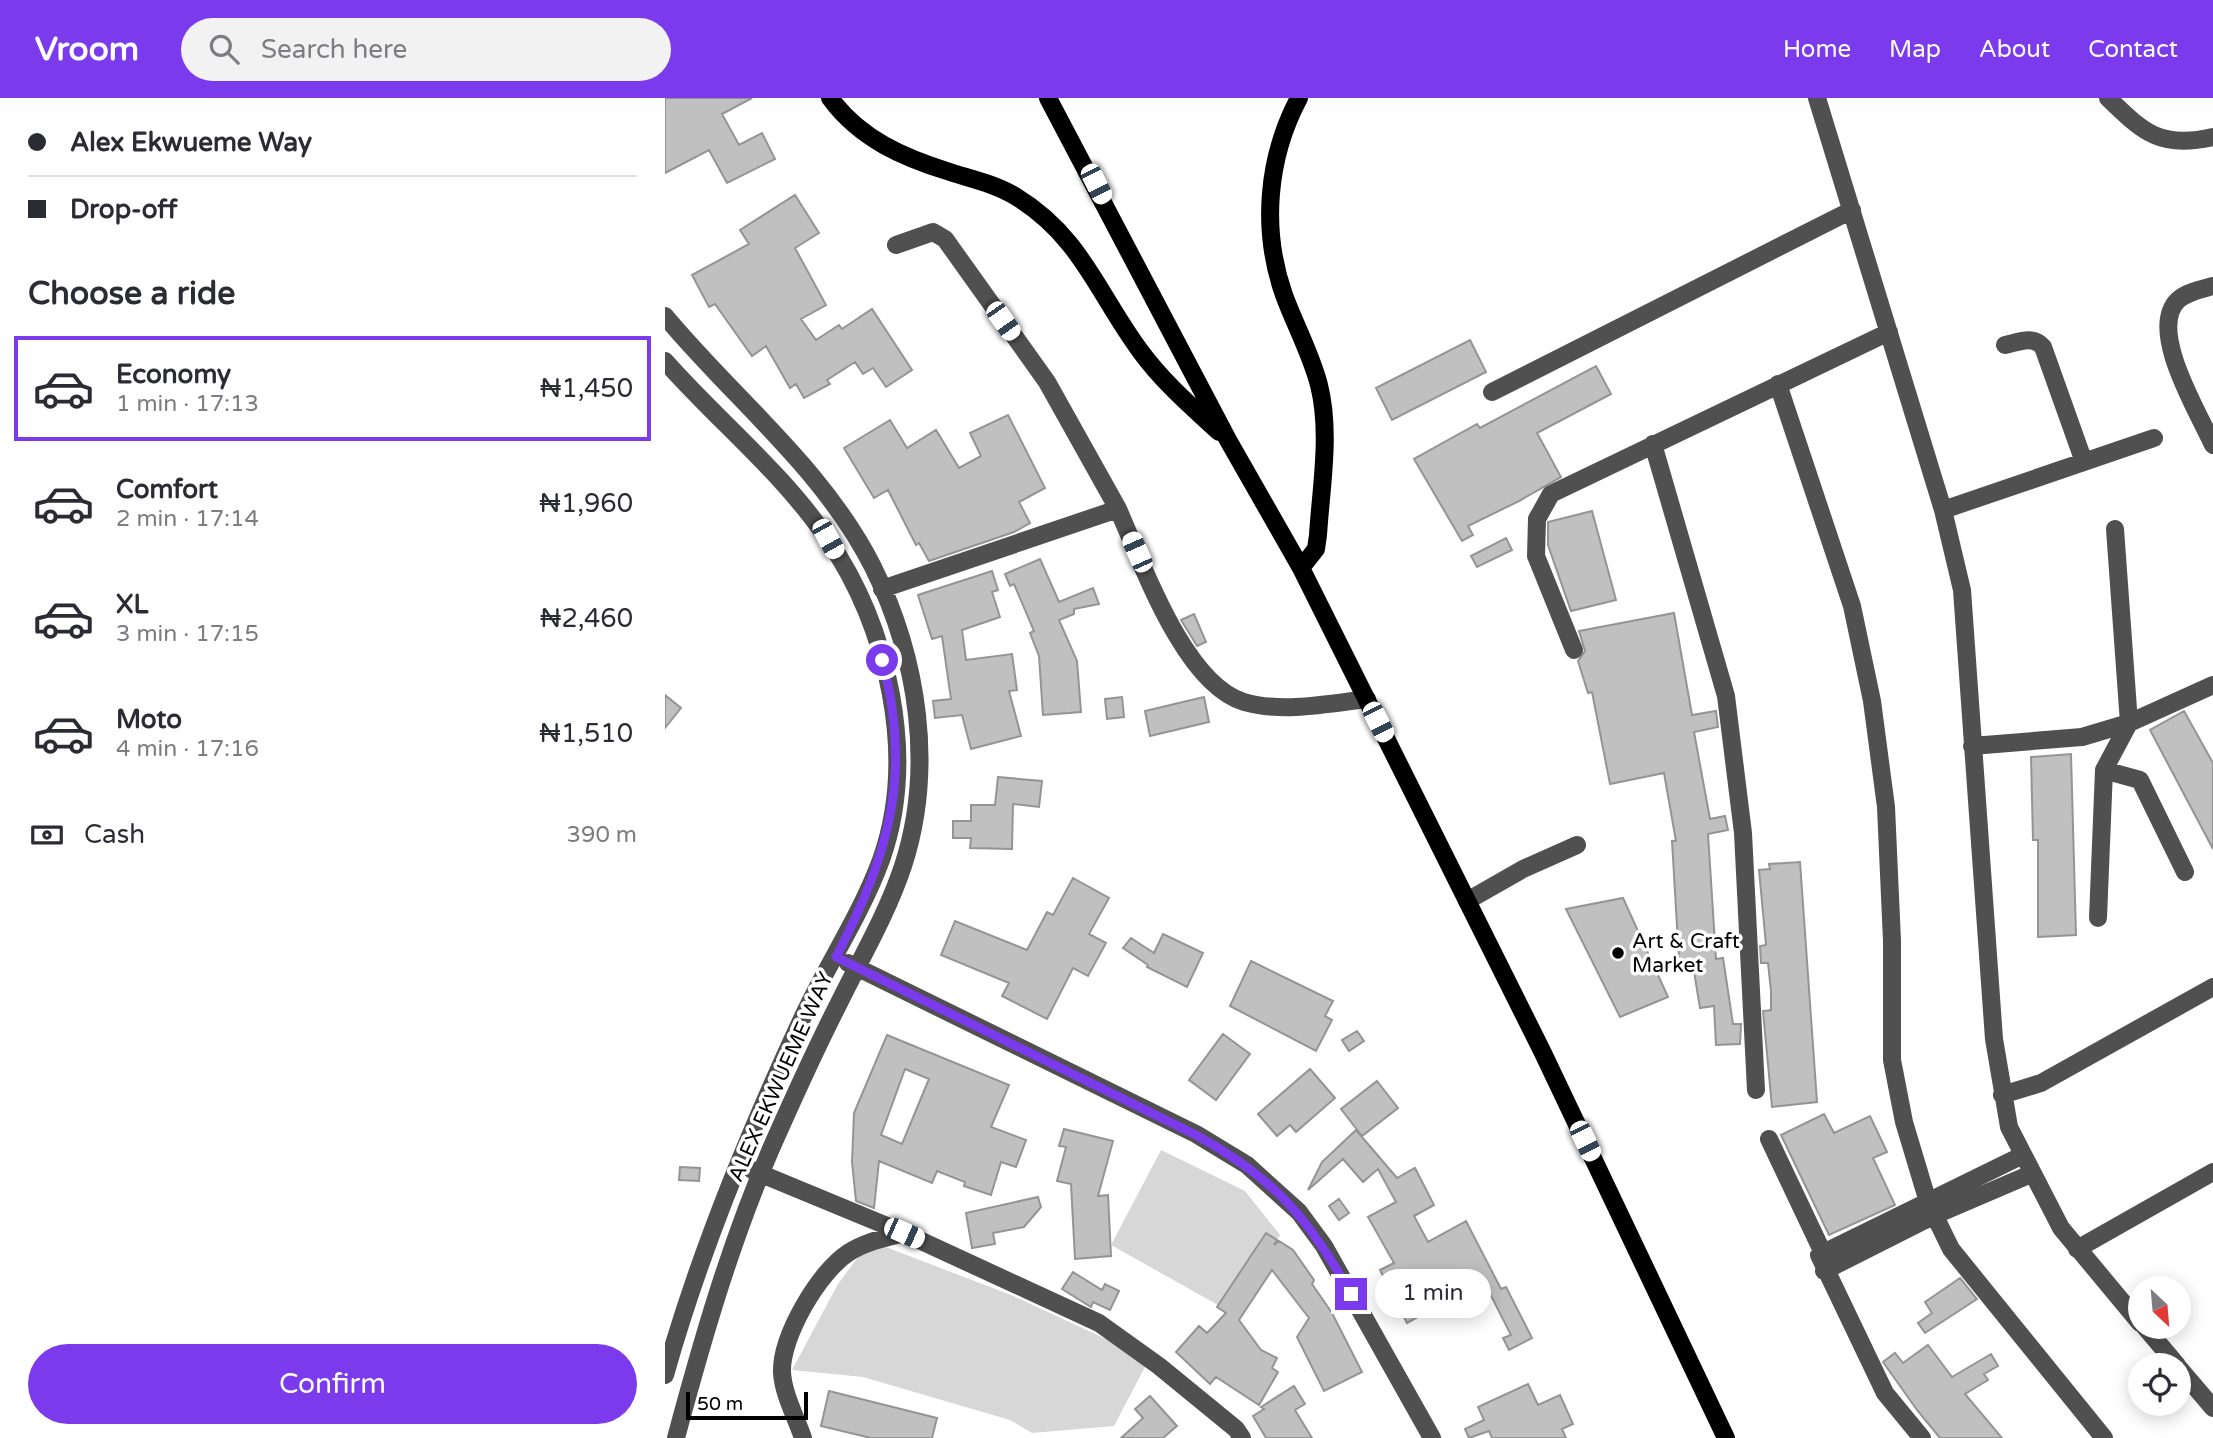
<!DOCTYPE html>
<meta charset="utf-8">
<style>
body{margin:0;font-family:"Varela Round",sans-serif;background:#f2f2f3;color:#2b2b33;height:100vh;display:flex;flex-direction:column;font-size:26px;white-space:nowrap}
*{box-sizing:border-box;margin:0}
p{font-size:23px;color:#7c7c81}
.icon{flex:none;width:38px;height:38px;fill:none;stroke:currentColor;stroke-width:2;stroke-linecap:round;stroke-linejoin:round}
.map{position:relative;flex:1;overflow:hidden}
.details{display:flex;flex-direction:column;background:#fff;width:665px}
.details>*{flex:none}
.banner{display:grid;align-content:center;height:154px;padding:0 28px;background:#fff}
.needle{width:46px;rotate:154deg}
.buttons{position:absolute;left:1463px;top:1178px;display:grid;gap:14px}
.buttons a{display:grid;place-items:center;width:63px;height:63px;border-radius:50%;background:#fff;box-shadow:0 4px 18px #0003;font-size:35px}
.scale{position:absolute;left:21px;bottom:18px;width:122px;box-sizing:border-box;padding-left:7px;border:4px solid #000;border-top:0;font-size:19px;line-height:24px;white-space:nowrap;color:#000;-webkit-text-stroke:5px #fff;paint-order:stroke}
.end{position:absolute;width:32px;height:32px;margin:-16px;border:9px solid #7c3aed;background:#fff;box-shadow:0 0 0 4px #fff}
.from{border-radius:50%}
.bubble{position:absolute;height:49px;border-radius:24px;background:#fff;box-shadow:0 4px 18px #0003;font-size:23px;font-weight:600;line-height:49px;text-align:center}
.car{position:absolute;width:21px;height:42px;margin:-21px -10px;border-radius:9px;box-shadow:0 0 5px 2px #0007;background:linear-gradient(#fff 24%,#345 0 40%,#fff 0 76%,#345 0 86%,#fff 0)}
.banner b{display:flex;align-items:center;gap:24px;height:66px;font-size:26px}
.banner b+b{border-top:2px solid #e1e1e2}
.banner i{width:18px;height:18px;background:#2b2b33}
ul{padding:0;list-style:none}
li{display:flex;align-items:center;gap:21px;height:105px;margin:0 14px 10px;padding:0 14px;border:4px solid transparent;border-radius:0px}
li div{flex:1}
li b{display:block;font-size:26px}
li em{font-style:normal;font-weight:600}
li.selected{border-color:#7c3aed}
li>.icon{width:63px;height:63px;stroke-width:1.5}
h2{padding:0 28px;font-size:32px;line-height:84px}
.pay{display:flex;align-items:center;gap:18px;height:77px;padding:0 28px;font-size:26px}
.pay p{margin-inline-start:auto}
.button{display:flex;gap:14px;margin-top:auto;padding:14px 28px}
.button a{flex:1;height:80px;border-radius:42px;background:#7c3aed;color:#fff;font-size:28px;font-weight:600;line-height:80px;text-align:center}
header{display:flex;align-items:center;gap:42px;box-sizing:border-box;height:98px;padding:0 35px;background:#7c3aed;color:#fff}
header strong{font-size:33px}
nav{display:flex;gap:38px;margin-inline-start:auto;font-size:24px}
.search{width:490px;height:63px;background:#f2f2f3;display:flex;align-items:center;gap:18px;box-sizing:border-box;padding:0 24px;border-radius:38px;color:#7c7c81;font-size:26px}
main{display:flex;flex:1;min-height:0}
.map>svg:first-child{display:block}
.green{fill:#d7d7d7}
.building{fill:#c0c0c0;stroke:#949494;stroke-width:2;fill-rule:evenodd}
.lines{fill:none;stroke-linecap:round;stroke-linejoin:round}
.minor{stroke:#505050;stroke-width:18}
.major{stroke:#000;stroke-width:18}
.route{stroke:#7c3aed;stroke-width:9}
.poi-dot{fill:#000;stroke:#fff;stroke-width:2.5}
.labels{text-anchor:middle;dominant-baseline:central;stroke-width:7;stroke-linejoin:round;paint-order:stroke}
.poi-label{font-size:21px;fill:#000;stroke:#fff;text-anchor:start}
.street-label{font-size:21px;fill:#000;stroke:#fff}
</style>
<header>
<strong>Vroom</strong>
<div class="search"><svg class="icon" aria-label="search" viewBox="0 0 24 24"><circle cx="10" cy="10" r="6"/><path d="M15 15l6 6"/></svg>Search here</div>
<nav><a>Home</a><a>Map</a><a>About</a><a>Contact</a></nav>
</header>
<main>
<section class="details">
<div class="banner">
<b><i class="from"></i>Alex Ekwueme Way</b>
<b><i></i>Drop-off</b>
</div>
<h2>Choose a ride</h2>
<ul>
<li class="selected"><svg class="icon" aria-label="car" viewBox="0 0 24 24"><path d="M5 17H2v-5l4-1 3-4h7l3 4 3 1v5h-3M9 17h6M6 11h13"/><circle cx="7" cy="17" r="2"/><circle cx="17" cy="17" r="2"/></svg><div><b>Economy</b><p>1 min · 17:13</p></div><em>₦1,450</em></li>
<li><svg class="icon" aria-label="car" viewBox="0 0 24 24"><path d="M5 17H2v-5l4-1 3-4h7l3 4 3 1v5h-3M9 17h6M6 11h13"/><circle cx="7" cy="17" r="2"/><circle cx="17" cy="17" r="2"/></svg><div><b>Comfort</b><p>2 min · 17:14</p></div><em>₦1,960</em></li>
<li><svg class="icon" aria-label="car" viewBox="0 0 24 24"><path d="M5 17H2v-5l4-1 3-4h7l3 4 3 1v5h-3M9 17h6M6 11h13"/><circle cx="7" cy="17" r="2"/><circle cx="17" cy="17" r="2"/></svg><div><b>XL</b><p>3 min · 17:15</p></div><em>₦2,460</em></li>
<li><svg class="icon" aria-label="car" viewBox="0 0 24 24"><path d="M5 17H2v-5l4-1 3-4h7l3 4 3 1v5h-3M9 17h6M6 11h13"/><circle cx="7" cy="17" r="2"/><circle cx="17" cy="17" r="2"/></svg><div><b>Moto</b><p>4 min · 17:16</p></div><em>₦1,510</em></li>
</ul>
<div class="pay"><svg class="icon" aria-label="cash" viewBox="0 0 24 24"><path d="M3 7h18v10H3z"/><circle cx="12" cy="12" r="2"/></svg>Cash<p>390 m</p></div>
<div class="button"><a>Confirm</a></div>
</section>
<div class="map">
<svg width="1548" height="1340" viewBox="0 0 1548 1340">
<rect width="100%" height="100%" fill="#fff"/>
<path class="green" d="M496,1052L580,1093L615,1137L569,1216L446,1147Z
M205,1143L346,1197L469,1254L481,1267L449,1328L367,1335L345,1322L198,1279L127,1272L173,1186Z"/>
<path class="building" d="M0,0H87L57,16L74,47L97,35L110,61L62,85L44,52L0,75Z
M130,97L154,135L130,150L161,207L136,221L151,242L174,227L177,231L207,211L247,272L221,289L208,270L198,276L190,264L162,282L165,286L139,300L131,286L125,290L101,248L87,258L50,206L44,209L27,177L84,146L75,132Z
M805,242L821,274L727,322L711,290Z
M931,268L946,296L872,335L896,379L854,403L803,428L808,437L797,443L749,361L812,326L815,330Z
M343,317L380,390L354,404L365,425L349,434L264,463L254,445L251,447L223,392L209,400L179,350L225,322L242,350L271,332L294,370L316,358L305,335Z
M927,413L951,502L906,513L883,447V424Z
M841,440L847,452L812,469L806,458Z
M375,461L394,504L428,490L434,506L409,511V516L394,522L412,563L416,614L378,617L374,558L365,535L369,533L349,486L345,488L340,476Z
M327,473L333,492L327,494L335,519L297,532L301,562L347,556L352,592L344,593L356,638L306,651L297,617L270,620L268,603L286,601L277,538L267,541L253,497Z
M1009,515L1027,617L1051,613L1053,629L1029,634L1045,721L1060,718L1063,732L1043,736L1051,861L1058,860L1068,926H1076L1075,946L1051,947L1049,908L1035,910L1027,861L1014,862L1007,743H1011L999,675L945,686L927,594L923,595L913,563L920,553L914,533Z
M529,516L541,544L532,548L516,522Z
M0,597L16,610L0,630Z
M457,599L459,619L442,621L440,601Z
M539,599L544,624L485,638L480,613Z
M1519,613L1548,665V751L1485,632Z
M1406,656L1411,837L1373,839V742H1368L1366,659Z
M333,679L377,683L374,709L348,706L347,751L305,750L306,740H288V723H306V707H330Z
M1135,764L1152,1004L1107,1009L1098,913L1106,912V893L1103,865H1096L1095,848L1101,847L1094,772L1105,771L1104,766Z
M408,780L444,800L424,836L441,845L423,878L408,870L382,921L337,898L344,885L276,857L290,823L362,852L382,814L388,817Z
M958,800L1003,899L955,919L901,811Z
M498,836L538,855L522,889L482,869L483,867L458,850L466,840L489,855Z
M586,863L668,903L660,918L667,922L651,953L565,908Z
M692,933L699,943L684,953L677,942Z
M558,936L585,956L551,1002L524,982Z
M222,937L344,987L326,1029L361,1042L351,1069L336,1064L326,1097L299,1088L300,1084L272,1073L267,1085L214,1063L209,1110L191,1103L187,1064L189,1015ZM240,971L264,981L237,1046L216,1037Z
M645,971L670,1000L631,1034L625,1027L612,1038L593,1016Z
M712,983L733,1010L697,1038L676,1011Z
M1159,1016L1169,1035L1205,1018L1222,1054L1208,1060L1230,1107L1164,1137L1116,1037Z
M399,1031L448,1043L433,1098L443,1097L446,1158L410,1161L406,1086L392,1083L401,1049L394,1048Z
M691,1032L732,1080L750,1070L769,1107L749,1118L763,1144L801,1123L836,1191L841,1189L867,1240L844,1252L838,1240L846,1237L818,1182L742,1225L715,1172L729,1165L703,1119L731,1104L713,1071L698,1084L678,1061L643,1092L657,1064Z
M15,1069L35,1070L34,1083L14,1082Z
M373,1099L376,1109L359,1129L328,1135L330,1146L307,1150L301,1115Z
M674,1101L684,1115L674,1122L664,1108Z
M601,1135L612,1142L609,1147L614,1143L628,1152L649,1182L647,1186L667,1215L697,1274L659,1293L632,1239L644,1220L607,1172L574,1222L596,1252L612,1260L607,1270L613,1274L594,1307L551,1279L545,1286L511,1254L534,1228L542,1235L561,1215L552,1209Z
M408,1174L437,1192L440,1186L454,1193L445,1212L428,1204L426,1209L397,1191Z
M1295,1180L1312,1201L1260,1235L1253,1225L1267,1215L1260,1204Z
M1263,1247L1287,1279L1326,1256L1333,1268L1319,1276L1323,1282L1300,1296L1337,1340H1275L1252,1312L1218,1264L1230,1255L1238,1265Z
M863,1286L873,1307L895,1297L908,1326L897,1331L901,1340H827L824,1333L804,1340L800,1331L819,1322L813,1309Z
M629,1288L640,1306L630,1312L647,1340H601L588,1318L599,1311L596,1309Z
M164,1293L272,1320L267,1340H206L156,1328Z
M485,1298L512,1328L498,1340H456L478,1320L470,1311Z"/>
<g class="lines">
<path class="minor" d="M1152,0L1278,412L1297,492L1329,941L1344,1029L1396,1130L1475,1225
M1443,0C1479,35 1496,51 1548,39
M231,147L268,134L280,141L382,284L453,411
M1548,188C1537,191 1522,194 1513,202C1482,232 1534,315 1548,347
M0,218C69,301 158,370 208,469C253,560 270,670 238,768C222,816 196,860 174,905C149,954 127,1003 105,1053C65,1146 37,1243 11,1340
M1340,247C1354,244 1368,237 1378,249L1419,364
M0,263C53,323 116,373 162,440C223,529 253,658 216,762C195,819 160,870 135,925C82,1039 34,1156 0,1277
M1113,286L1187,508L1207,603L1221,709L1227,843V962L1239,1024L1263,1104L1286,1151L1439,1340
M827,294L1187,112
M988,346L1061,598L1078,735L1091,992
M1278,412L1489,340
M217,491L453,411C477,465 519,586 579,604C617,615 662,606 702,601
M909,552L871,458L872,421L886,396L1224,234
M1307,648L1417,639L1464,625L1450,431
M1439,672L1475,682L1520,774
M802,803L858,771L912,747
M1433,820L1439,672L1464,625L1548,587
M183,865L531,1036L582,1067L634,1114L659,1148L767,1340
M1337,997L1376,985L1548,889
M1104,1041L1158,1155
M87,1072L239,1135L434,1225L494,1268L571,1331L577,1340
M1412,1151L1548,1074
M1159,1173L1268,1118L1366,1076
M1479,1228L1512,1267
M1514,1270L1548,1310
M138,1340C131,1319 118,1296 117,1274C116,1238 154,1174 183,1155C199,1144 220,1140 239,1135
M1257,1340L1220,1295L1154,1157L1356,1058"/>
<path class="major" d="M165,0C195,41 239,60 285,74C307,81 330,86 350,98C417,139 432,195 476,254C498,284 527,309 554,334
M383,0L563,342L636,470L878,955L1061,1340
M634,0C602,60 596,132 619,197C630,227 646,256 654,287C666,335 656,389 653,437L651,451L636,470"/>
</g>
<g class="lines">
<path class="route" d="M217,562C248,675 224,757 171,859L531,1037C609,1080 643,1119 686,1196"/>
</g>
<circle class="poi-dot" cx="953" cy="855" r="7"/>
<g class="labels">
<g class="poi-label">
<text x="967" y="843">Art &amp; Craft<tspan x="967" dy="24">Market</tspan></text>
</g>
<g class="street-label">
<text transform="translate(116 979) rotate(-66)">ALEX EKWUEME WAY</text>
</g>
</g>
</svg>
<div class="buttons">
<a><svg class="needle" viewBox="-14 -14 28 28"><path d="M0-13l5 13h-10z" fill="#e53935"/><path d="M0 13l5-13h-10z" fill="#7c7c81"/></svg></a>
<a><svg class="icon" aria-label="locate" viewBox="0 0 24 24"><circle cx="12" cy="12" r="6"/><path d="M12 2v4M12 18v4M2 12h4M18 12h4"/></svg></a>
</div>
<div class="scale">50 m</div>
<i class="end from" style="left:217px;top:562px"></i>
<i class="end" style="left:686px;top:1196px"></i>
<div class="bubble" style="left:710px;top:1171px;width:116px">1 min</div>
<i class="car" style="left:431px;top:86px;rotate:153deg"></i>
<i class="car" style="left:338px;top:223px;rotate:145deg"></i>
<i class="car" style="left:163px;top:441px;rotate:151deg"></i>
<i class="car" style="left:472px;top:454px;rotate:336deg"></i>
<i class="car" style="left:713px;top:624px;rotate:153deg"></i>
<i class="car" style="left:920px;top:1043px;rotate:154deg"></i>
<i class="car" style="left:239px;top:1135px;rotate:114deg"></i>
</div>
</main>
